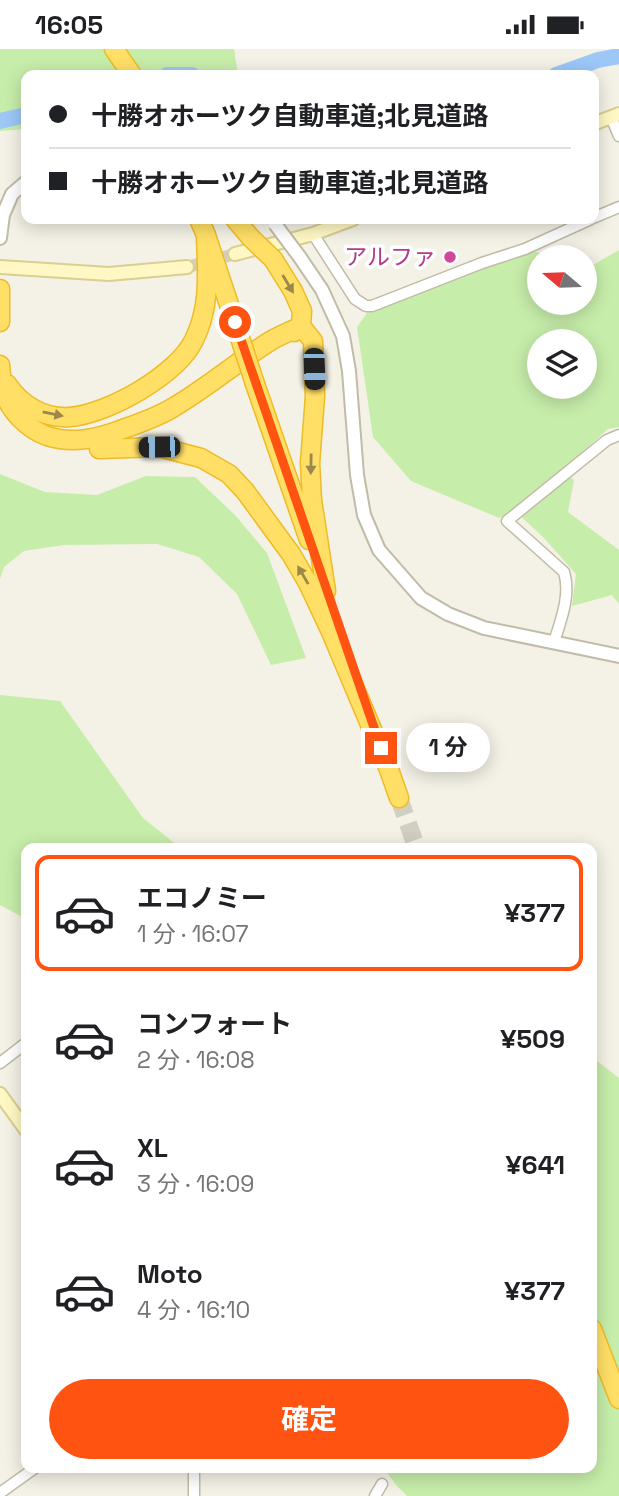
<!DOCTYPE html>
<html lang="ja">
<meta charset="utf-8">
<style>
body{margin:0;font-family:"Space Grotesk","Noto Sans JP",sans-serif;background:#f2f2f2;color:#202124;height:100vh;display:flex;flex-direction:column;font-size:26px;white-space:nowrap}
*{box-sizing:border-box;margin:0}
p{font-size:23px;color:#757577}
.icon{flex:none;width:38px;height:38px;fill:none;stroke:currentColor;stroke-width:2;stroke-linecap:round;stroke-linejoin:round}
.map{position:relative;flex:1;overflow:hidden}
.side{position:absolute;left:21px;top:794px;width:576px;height:630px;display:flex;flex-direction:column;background:#fff;border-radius:14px;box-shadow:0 4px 18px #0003}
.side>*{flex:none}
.guide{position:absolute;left:21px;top:21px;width:578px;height:154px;border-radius:14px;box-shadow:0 4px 18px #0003;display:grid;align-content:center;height:154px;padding:0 28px;background:#fff}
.needle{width:46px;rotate:289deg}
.fabs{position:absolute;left:527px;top:196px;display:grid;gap:14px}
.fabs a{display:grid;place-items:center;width:70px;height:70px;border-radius:50%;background:#fff;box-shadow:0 4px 18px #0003;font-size:35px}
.end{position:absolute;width:32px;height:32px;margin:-16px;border:9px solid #ff5312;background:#fff;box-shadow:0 0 0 4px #fff}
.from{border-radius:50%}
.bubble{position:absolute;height:49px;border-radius:24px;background:#fff;box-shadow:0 4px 18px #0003;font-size:23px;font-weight:700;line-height:49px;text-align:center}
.car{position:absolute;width:21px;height:42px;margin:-21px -10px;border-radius:9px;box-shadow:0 0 5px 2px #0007;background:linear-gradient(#222 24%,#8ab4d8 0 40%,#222 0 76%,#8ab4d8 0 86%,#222 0)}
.guide b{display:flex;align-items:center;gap:24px;height:66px;font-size:26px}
.guide b+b{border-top:2px solid #e0e0e0}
.guide i{width:18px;height:18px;background:#202124}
ul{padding:12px 0 0;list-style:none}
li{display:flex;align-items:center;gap:21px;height:116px;margin:0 14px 10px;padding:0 14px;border:4px solid transparent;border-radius:14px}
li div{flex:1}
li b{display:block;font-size:26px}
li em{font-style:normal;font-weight:700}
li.on{border-color:#ff5312}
li>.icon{width:63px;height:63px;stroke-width:1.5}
.button{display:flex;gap:14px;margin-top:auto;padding:14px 28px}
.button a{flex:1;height:80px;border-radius:42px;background:#ff5312;color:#fff;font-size:28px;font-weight:700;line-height:80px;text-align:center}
.status{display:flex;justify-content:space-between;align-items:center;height:49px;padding:0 35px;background:#fff;direction:ltr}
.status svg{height:19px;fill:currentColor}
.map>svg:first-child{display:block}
.green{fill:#c7edaa;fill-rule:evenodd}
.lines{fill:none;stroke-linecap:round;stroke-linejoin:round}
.river{stroke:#9cc7f7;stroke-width:16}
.secondary-tunnel{stroke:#d2cfc2;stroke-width:12;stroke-dasharray:12 6;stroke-linecap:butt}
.motorway-tunnel{stroke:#d2cfc2;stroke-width:18;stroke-dasharray:18 9;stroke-linecap:butt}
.minor-casing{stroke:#c1bba7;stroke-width:13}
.tertiary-casing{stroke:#c1bba7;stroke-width:16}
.secondary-casing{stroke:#d8cf91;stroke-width:16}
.motorway-casing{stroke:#edbc27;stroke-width:21}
.minor{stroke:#fff;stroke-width:10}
.tertiary{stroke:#fff;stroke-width:12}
.secondary{stroke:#fff8c5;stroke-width:12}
.motorway{stroke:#ffdf66;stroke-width:18}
.tertiary-bridge-casing{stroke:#c1bba7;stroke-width:16;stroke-linecap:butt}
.motorway-bridge-casing{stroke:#edbc27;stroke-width:21;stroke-linecap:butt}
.tertiary-bridge{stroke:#fff;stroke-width:12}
.motorway-bridge{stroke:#ffdf66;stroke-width:18}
.oneway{fill:#9a894a}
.route{stroke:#ff5312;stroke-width:9}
.hotel-dot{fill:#d1479c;stroke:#fff;stroke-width:2.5}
.labels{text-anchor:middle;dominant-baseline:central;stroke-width:7;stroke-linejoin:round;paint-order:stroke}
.hotel-label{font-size:23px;fill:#b23c85;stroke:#fff;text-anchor:end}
</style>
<div class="status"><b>16:05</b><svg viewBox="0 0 49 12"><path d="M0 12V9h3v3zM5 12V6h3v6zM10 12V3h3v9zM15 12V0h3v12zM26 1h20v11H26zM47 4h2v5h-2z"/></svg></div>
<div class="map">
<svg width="619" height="1447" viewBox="0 0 619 1447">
<rect width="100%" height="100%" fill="#f4f2e6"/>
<path class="green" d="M0,0H234L238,26H26V80L0,82Z
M525,200L555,208H539V254H584L585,215L593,216L619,201V378L608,380L561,422L574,431L568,463L619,501V555L612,546L572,557L576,525L544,489L515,462L499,469L411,432L373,388L357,278L372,257ZM539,292H584V338H539Z
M0,425L45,443L97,446L146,427L195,428L235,466L267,504L306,609L271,616L237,545L199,508L157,495L64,496L24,502L4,518L0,530Z
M0,646L60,652L143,769L182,800H26V870L0,856Z
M592,1008L619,1029V1447H407L396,1436L384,1419H592Z"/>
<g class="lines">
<path class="river" d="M167,26H192
M556,26L598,11L619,7
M0,72L26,66"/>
<path class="secondary-tunnel" d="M187,218L235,205"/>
<path class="motorway-tunnel" d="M399,749L417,800"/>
<defs>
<path id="minor" d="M611,68L619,87
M593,169L619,158
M313,185L355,250L366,257H372L482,214L525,200L591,170
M554,593C561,571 571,546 564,523L507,472L607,391L619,386
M0,1014L26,994
M194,1419V1447
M0,1444L35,1419
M375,1447L382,1435"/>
<path id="tertiary" d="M0,189L3,166L12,145L26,133
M299,207L322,241L343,287L349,322L357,426L364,466L379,501L421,549L448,565L484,579L619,607"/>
<path id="secondary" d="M593,75L619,65
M235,205L313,185L353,170
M0,218L109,225L187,218
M0,1045L26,1081"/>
<path id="motorway" d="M114,0L132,26
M199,170L206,186L242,295
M235,170L251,189
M273,210L293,242L302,262L301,277L294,283
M0,240V273
M0,316C1,324 1,334 4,342C9,362 28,380 47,387C72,395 96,390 120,381C138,375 158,368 174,358C208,338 238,312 272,291C281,286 291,282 301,277L313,292L315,347L310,414L312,451L326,542
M7,335C21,356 44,370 70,368C108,365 177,326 194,291C211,257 207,222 206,186
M255,335L309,491
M99,400L159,398L201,409L229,425L245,442L291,505L308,534L331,583L390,723
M386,712L399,749
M592,1280L619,1350"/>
</defs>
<use href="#minor" class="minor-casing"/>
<use href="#tertiary" class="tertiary-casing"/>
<use href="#secondary" class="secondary-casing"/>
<use href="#motorway" class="motorway-casing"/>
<use href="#minor" class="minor"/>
<use href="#tertiary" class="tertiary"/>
<use href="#secondary" class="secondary"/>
<use href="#motorway" class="motorway"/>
<defs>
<path id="tertiary-bridge" d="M275,175L299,207"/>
<path id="motorway-bridge" d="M251,189L273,210
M242,295L255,335"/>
</defs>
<use href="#tertiary-bridge" class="tertiary-bridge-casing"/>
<use href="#motorway-bridge" class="motorway-bridge-casing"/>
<use href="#tertiary-bridge" class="tertiary-bridge"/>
<use href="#motorway-bridge" class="motorway-bridge"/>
</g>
<defs><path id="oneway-solid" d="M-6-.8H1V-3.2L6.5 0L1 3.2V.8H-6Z" transform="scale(1.75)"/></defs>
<g class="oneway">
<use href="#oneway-solid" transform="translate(288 235) rotate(59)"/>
<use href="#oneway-solid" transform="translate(53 365) rotate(12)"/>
<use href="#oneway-solid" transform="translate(311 415) rotate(91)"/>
<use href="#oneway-solid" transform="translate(303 526) rotate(-120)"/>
</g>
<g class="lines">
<path class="route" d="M235,273L381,699"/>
</g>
<circle class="hotel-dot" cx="450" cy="208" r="7"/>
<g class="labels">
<g class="hotel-label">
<text x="436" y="208">アルファ</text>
</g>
</g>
</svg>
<div class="fabs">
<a><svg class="needle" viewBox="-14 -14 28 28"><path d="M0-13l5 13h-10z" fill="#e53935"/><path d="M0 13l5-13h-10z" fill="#757577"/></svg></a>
<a><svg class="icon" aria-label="layers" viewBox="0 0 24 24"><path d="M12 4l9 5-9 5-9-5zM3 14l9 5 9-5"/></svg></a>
</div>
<i class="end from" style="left:235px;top:273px"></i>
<i class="end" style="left:381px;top:699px"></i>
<div class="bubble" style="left:406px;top:674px;width:84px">1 分</div>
<i class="car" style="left:314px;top:320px;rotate:178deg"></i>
<i class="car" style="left:159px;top:398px;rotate:269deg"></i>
<div class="guide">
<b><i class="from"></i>十勝オホーツク自動車道;北見道路</b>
<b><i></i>十勝オホーツク自動車道;北見道路</b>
</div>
<section class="side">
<ul>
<li class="on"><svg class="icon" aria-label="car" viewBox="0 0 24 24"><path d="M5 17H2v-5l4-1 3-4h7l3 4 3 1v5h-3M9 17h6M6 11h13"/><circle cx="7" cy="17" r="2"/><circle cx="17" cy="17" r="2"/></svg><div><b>エコノミー</b><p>1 分 · 16:07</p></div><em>¥377</em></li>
<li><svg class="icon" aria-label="car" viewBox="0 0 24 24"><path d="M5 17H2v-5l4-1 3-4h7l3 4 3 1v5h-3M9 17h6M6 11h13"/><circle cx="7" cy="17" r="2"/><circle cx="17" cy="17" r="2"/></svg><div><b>コンフォート</b><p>2 分 · 16:08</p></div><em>¥509</em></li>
<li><svg class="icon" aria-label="car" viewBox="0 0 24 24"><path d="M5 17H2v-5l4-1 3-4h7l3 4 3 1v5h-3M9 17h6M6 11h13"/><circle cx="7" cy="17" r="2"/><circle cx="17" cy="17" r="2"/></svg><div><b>XL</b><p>3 分 · 16:09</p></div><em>¥641</em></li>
<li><svg class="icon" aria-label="car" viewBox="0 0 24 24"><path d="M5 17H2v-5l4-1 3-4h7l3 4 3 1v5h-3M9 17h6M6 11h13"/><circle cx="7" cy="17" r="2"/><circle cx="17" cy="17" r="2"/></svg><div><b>Moto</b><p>4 分 · 16:10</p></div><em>¥377</em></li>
</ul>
<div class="button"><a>確定</a></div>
</section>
</div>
